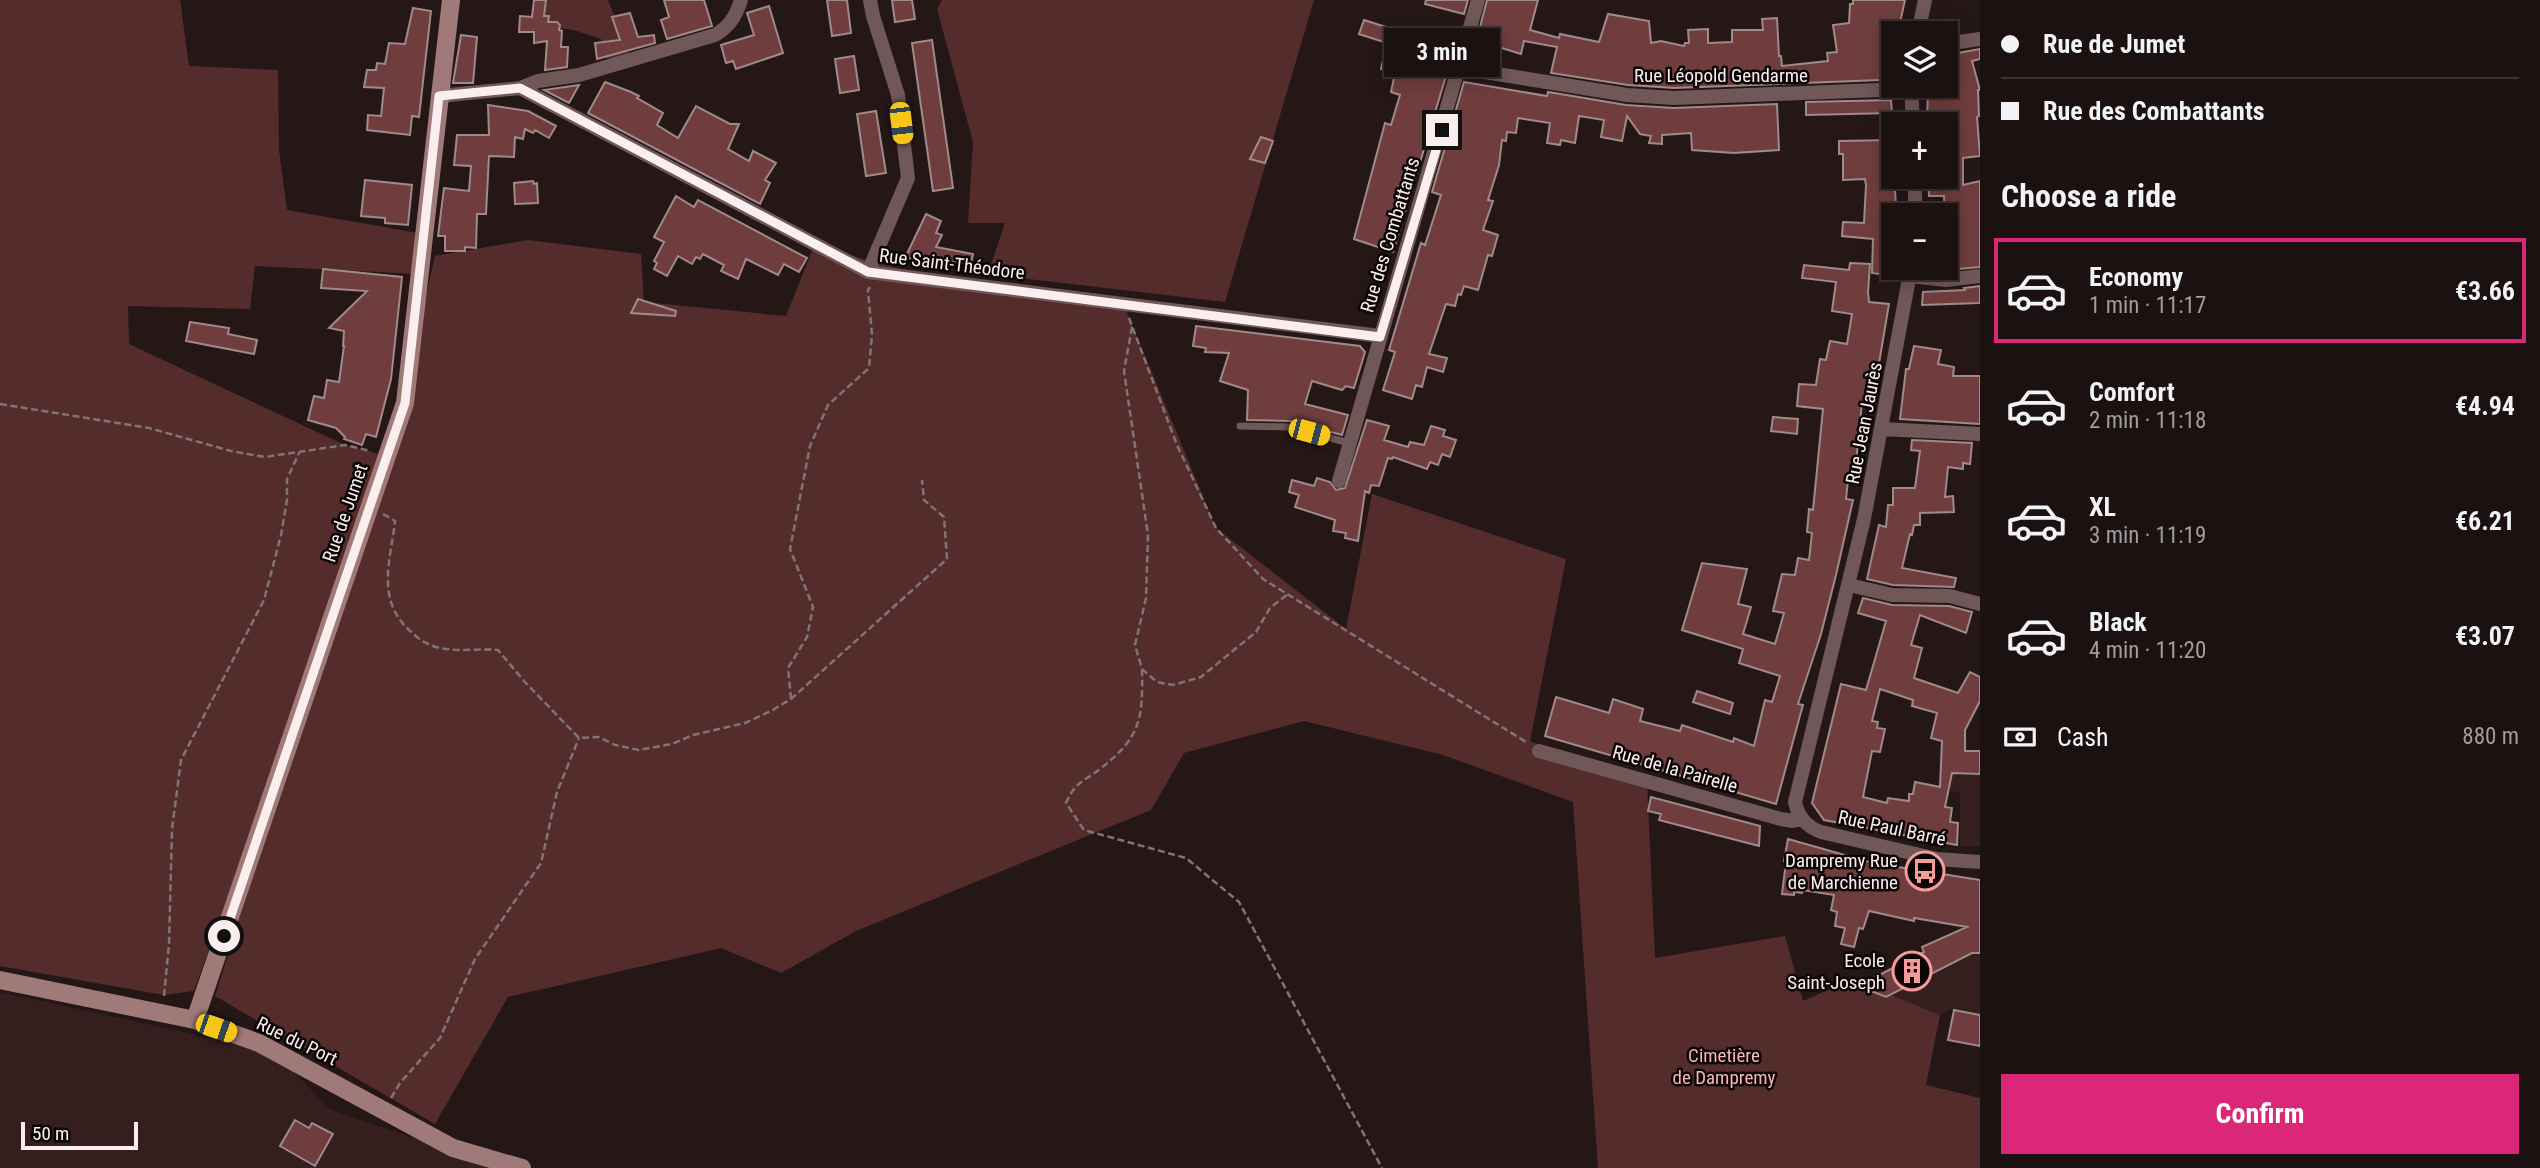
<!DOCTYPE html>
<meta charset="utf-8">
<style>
body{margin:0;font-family:"Roboto Condensed",sans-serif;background:#291f1f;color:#f1f3f6;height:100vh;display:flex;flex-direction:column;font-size:26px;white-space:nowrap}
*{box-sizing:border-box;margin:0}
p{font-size:23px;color:#a09d9f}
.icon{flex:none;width:38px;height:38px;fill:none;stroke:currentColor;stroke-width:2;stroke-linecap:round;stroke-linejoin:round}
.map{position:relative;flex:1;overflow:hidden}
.details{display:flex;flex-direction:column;background:#1c1111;width:560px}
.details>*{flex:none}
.banner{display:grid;align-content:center;height:154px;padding:0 21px;background:#1c1111}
.fabs{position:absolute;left:1881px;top:21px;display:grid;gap:14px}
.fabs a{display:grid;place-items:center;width:77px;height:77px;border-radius:0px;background:#1c1111;box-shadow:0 4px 18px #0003,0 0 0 2px #3a3131;font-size:35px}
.scale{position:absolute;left:21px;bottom:18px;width:117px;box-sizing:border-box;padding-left:7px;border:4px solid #faefee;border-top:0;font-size:19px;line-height:24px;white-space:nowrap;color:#faefee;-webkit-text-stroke:5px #0b0505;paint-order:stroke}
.end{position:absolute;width:32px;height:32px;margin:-16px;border:9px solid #faefee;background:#111;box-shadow:0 0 0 4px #111}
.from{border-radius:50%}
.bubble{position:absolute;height:49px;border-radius:0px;background:#1c1111;box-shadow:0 4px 18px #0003,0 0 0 2px #3a3131;font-size:23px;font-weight:700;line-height:49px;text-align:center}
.car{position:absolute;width:21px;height:42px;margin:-21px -10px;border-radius:9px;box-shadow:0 0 5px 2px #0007;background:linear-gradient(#f5c518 24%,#345 0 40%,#f5c518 0 76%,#345 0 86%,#f5c518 0)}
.banner b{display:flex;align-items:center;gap:24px;height:66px;font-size:26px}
.banner b+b{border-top:2px solid #3a3131}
.banner i{width:18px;height:18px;background:#f1f3f6}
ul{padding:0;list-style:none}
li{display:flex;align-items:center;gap:21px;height:105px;margin:0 14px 10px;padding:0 7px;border:4px solid transparent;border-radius:0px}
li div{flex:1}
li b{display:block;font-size:26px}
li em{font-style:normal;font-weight:700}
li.on{border-color:#db2777}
li>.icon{width:63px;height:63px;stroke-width:1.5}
h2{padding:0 21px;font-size:32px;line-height:84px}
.pay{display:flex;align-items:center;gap:18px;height:77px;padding:0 21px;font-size:26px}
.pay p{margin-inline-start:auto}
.button{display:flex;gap:14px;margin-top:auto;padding:14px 21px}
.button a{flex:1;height:80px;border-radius:0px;background:#db2777;color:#fff;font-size:28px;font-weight:700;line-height:80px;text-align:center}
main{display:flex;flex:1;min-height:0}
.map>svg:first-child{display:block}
.built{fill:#341e1e}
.green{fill:#552c2c}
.building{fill:#6f3d3d;stroke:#9f8a89;stroke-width:2;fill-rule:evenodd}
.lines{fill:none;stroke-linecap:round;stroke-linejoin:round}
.path{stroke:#817473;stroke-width:2.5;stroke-dasharray:7 3.5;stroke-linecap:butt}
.lane{stroke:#6f5857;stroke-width:7}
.street{stroke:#6f5857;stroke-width:14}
.secondary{stroke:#a07a79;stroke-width:18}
.route{stroke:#faefee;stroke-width:9}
.labels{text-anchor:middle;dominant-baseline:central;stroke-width:5;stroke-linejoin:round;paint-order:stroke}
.street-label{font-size:19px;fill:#faefee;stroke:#0b0505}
.poi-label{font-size:19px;fill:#faefee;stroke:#0b0505;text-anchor:end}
.park-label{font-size:19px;fill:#fab6b4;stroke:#0b0505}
</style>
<main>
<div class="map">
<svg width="1980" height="1168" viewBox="0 0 1980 1168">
<rect width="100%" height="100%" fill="#261717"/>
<path class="built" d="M1971,671L1980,675V705L1967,731L1966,750L1980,751V846H1960V793L1938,786L1942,722Z
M1969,927L1980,928V1016L1953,1009L1940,1015L1864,984L1923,951L1922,946Z
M0,992L276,1052L329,1109L502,1168H0Z"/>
<path class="green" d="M0,0H180L189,66L278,70L279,150L287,210L424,234L419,274L255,266L250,309L128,306L129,344L345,445L386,456L396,427L435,256L528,240L641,254L644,302L786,316L814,246L962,285L1124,305L1216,528L1346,629L1372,494L1566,559L1530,741L1579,762L1647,781L1655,958L1785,936L1803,1001L1853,979L1940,1015L1926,1085L1980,1098V1168H1598L1573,802L1443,755L1304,721L1184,753L1151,810L856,931L781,973L721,948L508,997L435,1124L215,996L376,486L194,991L164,995L0,966Z
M534,0H608L632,60L603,58L601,39L574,30L532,25Z
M942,0H1314L1225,302L978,273L992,262L1005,223H968L973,142L937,9Z"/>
<path class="building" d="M534,0H546L544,16H549L548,22H557L560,25L559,30L562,31L561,47H568L567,67L545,70L547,41L534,43V32H519L520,16L532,17Z
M664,0H704L712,26L667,39L661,20L669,17Z
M827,0H847L851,33L832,36Z
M892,0H912L915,19L895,22Z
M1426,0H1468L1464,14L1425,4Z
M1487,0H1538L1530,30L1559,38L1560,34L1599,42L1608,14L1649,21L1651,43L1661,41L1684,46L1685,43H1689L1688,30L1708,29V43L1732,42V30H1763L1762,19L1777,18L1779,56H1781L1782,66L1828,61L1827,53L1837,52L1833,25L1849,23L1850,4H1853V0H1905L1898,32L1894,31V40L1880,80L1674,88L1628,85L1551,73L1557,47L1524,41L1521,54L1492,45L1488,59L1473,54Z
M769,6L783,53L736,69L733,61L726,63L721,45L754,35L747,13Z
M413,8L431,11L419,117L412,116L410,135L367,130L368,115L381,116L384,88L364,87L367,70H376L377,63L385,64L389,43L405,44Z
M630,13L638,37L654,35L655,43L597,59L595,43L620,40L612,17Z
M1364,20L1408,34L1404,48L1447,61L1443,76H1446L1393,252L1354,239L1385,123L1391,125L1400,95L1391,92L1395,73L1381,69L1387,43L1359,34Z
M461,35L477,37L473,83H453Z
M932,40L953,188L933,191L912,43Z
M1980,49V59L1972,61L1980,90H1978L1979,116L1977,117L1980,156L1963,158V185L1980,181V267L1959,269L1958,263H1946L1944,196H1929L1928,177H1946V124H1927L1928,86H1946V55Z
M854,56L859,90L840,93L835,59Z
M605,82L631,92L639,96L637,98L663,113L657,125L678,138L696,106L730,124H739L728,149L749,161L753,151L776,163L765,180L770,183L760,204L588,113Z
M1464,82L1547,96L1548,92L1626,105L1674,108L1777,104L1779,150L1734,153L1692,150L1691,133L1662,135V144L1649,143L1651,136L1640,134L1627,116L1622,141L1601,137L1604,120L1579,116L1575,143L1561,140L1560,145L1547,143L1550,123L1518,118L1516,133L1507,132L1506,141L1502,140L1499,165L1488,200L1493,201L1483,230L1498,235L1492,256L1488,255L1478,290L1464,286L1461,295L1458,294L1455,306L1446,304L1429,354L1447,358L1443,372L1427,367L1422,387L1416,385L1412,399L1383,390L1395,352L1389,350L1421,243L1425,245L1441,195L1432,192Z
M579,85L569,103L544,90Z
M1891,100L1892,113L1806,115V102Z
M488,105L528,111L556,126L549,138L535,130L533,133L525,129L523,139L515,137L514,157L489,156L486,214H477L476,248L465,247V251H445V236H438L444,188L469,191L471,166L454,165L457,135H489Z
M876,111L886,173L866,176L857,114Z
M1261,137L1273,141L1265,163L1250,159Z
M1892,140L1896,207L1895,215H1894V276L1872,273L1873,239L1842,236L1843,222L1864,223L1866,185L1865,179L1843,180V154H1839V141Z
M365,180L412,185L408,225L385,223V218L361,216Z
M533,181L534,184L537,183L538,203L515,204L514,183Z
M676,196L694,207L698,200L807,258L799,272L784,264L778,275L746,259L738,279L721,271L724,265L703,254L700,259L696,257L692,264L678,256L667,276L654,269L657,263L654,261L664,242L654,237Z
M926,214L941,221L936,233L942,235L936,247L973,254L971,264L905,258Z
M1850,263L1870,264L1868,292L1869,302L1889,304L1875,387L1868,386L1865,403H1862L1855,472L1849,471L1846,499L1853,500L1836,575L1821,634L1798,704L1803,705L1801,712L1776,804L1545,736L1556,697L1609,713L1613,699L1643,709L1640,721L1680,731L1682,725L1733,742L1734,738L1754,746L1765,700L1772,702L1780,676L1739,663L1743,649L1682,630L1702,563L1747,569L1738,604L1751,607L1743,634L1775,644L1784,613L1773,611L1782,574L1795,575L1798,558L1809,560L1812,533L1807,532L1809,509L1813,510L1823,409L1797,406L1799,384L1816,385L1820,359L1826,360L1830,341L1847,344L1852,314L1832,311L1836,282L1802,278L1804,265L1849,270Z
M323,269L402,277L391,379L376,437L366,434L362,445L344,439L345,437L336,428L308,420L314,396L324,398L327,380L339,382L344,346H343L344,331L329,328L367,291L321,288Z
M1980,286V303L1922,305L1923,292L1965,290L1964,288Z
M638,299L676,311L675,316L631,313Z
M190,322L229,328L228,334L257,340L254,354L186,341Z
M1196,326L1360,346L1365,352L1354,388L1346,386L1342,390L1312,381L1305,404L1348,415L1342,435L1290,421L1247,420L1248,390L1220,381L1229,353L1205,352L1206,348L1193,346Z
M1914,346L1941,350L1938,364L1954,367L1953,376H1980V424L1900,419L1906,369H1909Z
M1773,417L1798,419L1797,434L1771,431Z
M1367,420L1389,426L1384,440L1408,447L1410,442L1424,445L1431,426L1445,430L1443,436L1456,440L1450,457L1442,454L1438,465L1430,462L1427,469L1393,457L1392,459L1388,458L1379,486L1371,485L1369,493L1365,491L1358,541L1345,538L1346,533L1333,531L1335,520L1295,507L1299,495L1289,492L1292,480L1314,486L1317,478L1330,482L1336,490L1345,488Z
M1912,440L1972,443L1970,464L1963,463V469L1948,467L1945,497L1953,496L1954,512L1920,513V525H1914L1912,535L1910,534L1902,568L1956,578L1954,587L1893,585L1867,579L1879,525L1886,527L1888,505H1893V488H1915L1920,451L1911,450Z
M1863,598L1892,605L1949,606L1972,612L1966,633L1920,615L1911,645L1922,648L1914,678L1958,693L1970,672L1980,677V701L1965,730V751H1980V774L1952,773L1945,807L1952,808L1950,822L1958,823L1957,845L1824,820L1812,803L1841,684L1866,690L1886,621L1858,613ZM1880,689L1913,700L1912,706L1937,713L1931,738L1942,741L1940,787L1915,782L1913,794H1909V801L1888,798L1887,803L1863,797L1872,751L1880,752L1885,729L1877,728L1878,722L1872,721Z
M1697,691L1733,703L1730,714L1693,702Z
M1651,797L1760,826L1759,846L1659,820L1661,814L1648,811Z
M1788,839L1873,863L1980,880V953H1972L1886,997L1858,986L1924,952L1922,947L1967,927L1914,918V921L1869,911L1863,929L1859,928L1854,947L1841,944L1845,928L1835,926L1837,912L1831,910L1834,895L1803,890L1802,893L1794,892V895L1782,894L1786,862L1784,861Z
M1954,1010L1980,1015V1046L1948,1040Z
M295,1120L309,1128L312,1123L333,1134L315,1166L280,1146Z"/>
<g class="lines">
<path class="path" d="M1129,318L1177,445L1216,528L1263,579L1526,742
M1132,327L1124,371L1148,535L1146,598L1135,645L1142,669L1157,682L1173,685L1201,677L1256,632L1270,608L1288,594
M0,404L149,428L231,451L265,457L345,445L371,451
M383,514L395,521C391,559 376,597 407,628C414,635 423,643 433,646C453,653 477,648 498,650L524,681L579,738L599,737L615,745L639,750L672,744L693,735L745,723L771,711L791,699L947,559L944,517L924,500L922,480
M1142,669C1143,719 1141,737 1100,769C1082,783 1076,781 1066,803L1084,830L1186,858L1239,902L1382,1168
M791,699L788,668L807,637L813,607L790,549L810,446L828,405L869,368L872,335L868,290L870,287
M164,996L169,944L172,829L181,760L264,600L281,535L287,500V479L299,453
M391,1098L400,1083L440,1038L475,959L541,863L557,792L579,738"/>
<path class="lane" d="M1240,426L1289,427L1349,443"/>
<path class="street" d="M1918,33L1925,0
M1946,44L1980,39
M1460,68L1627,95L1674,98L1879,90L1899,86
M1911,86L1913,124
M520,88L538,81L579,75L715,35C729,27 736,16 741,0
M439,96L520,88L868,272L1380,336
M1915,177V215
M1911,268L1864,519L1795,802C1798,817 1807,827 1821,832L1937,859L1980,862
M868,272L908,178L898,95L873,16L870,0
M1910,276L1946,280L1980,276
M1882,429L1980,434
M1339,481L1478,0
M1849,585L1892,595L1950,596L1980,604
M1539,751L1781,819L1793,821L1801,818"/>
<path class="secondary" d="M0,980L195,1020L259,1043L453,1148L522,1168
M195,1020L405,403L451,0"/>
</g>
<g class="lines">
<path class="route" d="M224,936L405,403L439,96L520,88L868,272L1380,337L1442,130"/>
</g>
<defs>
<symbol id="bus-ring" viewBox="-11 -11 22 22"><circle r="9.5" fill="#0b0505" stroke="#f59b9a" stroke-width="1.5"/><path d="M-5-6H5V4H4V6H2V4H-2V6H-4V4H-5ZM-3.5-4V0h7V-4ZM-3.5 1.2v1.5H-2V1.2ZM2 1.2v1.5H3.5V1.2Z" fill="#f59b9a"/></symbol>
<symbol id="building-ring" viewBox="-11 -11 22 22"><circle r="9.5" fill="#0b0505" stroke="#f59b9a" stroke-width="1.5"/><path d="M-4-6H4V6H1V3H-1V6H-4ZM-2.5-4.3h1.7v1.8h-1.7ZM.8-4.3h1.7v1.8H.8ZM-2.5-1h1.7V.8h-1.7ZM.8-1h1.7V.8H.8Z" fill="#f59b9a"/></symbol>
</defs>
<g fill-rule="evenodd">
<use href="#bus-ring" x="1903" y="849" width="44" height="44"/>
<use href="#building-ring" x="1890" y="949" width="44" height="44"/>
</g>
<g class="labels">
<g class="street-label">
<text x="1721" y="75">Rue Léopold Gendarme</text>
<text transform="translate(1390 235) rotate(-73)">Rue des Combattants</text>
<text transform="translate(952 264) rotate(7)">Rue Saint-Théodore</text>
<text transform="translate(1864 423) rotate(-79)">Rue Jean Jaurès</text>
<text transform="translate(345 513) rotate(-71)">Rue de Jumet</text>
<text transform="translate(1675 769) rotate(16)">Rue de la Pairelle</text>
<text transform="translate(1892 828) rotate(12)">Rue Paul Barré</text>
<text transform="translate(297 1041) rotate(26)">Rue du Port</text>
</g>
<g class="poi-label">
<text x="1898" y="860">Dampremy Rue<tspan x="1898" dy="22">de Marchienne</tspan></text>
<text x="1885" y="960">Ecole<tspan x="1885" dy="22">Saint-Joseph</tspan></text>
</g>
<g class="park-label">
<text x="1724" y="1055">Cimetière<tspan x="1724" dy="22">de Dampremy</tspan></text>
</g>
</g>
</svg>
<div class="fabs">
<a><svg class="icon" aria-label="layers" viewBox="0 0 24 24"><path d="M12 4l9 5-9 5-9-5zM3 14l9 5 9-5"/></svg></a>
<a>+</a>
<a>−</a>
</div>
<div class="scale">50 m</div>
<i class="end from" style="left:224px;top:936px"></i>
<i class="end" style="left:1442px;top:130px"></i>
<div class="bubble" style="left:1384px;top:28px;width:116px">3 min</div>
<i class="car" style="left:901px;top:123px;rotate:173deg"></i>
<i class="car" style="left:1309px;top:432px;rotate:105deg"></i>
<i class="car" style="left:216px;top:1028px;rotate:109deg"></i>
</div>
<section class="details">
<div class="banner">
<b><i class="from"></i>Rue de Jumet</b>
<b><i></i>Rue des Combattants</b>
</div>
<h2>Choose a ride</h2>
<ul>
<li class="on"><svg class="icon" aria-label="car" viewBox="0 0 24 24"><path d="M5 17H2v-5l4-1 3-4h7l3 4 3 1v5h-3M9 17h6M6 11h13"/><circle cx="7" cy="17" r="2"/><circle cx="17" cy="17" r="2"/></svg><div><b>Economy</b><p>1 min · 11:17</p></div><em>€3.66</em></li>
<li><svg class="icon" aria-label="car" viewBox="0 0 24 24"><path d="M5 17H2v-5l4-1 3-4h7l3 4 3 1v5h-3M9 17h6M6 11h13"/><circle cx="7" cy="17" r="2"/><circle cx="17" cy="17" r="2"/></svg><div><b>Comfort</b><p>2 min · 11:18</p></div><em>€4.94</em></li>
<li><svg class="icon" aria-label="car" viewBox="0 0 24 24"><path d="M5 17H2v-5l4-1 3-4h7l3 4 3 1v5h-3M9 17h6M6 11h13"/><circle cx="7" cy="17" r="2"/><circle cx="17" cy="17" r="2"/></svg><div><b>XL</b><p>3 min · 11:19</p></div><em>€6.21</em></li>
<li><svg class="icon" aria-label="car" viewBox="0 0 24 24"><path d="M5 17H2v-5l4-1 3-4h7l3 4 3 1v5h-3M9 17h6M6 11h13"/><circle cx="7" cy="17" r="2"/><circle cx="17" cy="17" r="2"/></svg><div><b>Black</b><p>4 min · 11:20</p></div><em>€3.07</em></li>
</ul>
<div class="pay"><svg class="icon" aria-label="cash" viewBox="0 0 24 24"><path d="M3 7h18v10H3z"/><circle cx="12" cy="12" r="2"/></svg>Cash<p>880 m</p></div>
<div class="button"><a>Confirm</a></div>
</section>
</main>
